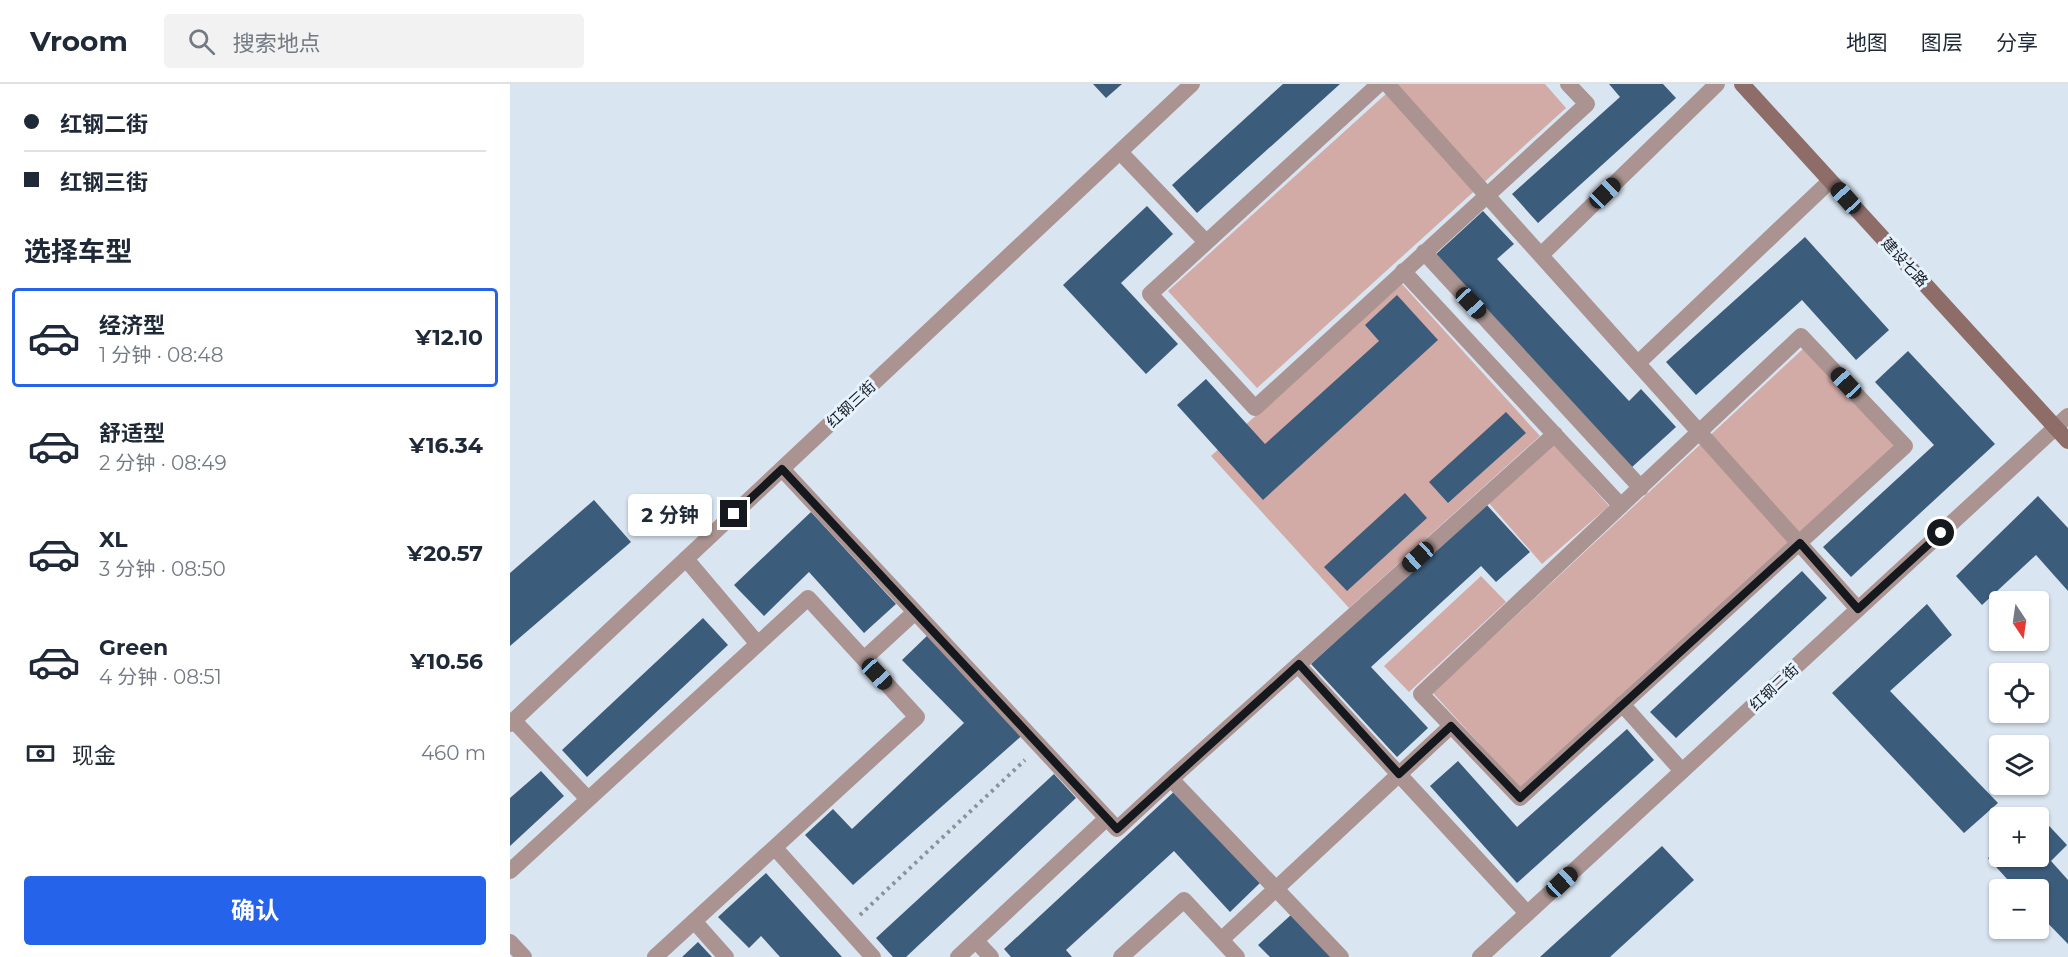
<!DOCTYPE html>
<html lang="zh">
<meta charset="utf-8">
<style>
body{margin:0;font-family:Montserrat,"Noto Sans SC",sans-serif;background:#f2f2f3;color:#1f2937;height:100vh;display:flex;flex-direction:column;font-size:22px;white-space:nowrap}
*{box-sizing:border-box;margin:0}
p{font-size:20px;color:#747a83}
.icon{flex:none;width:33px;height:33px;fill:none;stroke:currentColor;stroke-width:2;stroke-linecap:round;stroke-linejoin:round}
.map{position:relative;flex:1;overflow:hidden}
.details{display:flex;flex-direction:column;background:#fff;width:510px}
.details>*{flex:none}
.top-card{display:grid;align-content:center;height:132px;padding:0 24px;background:#fff}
.needle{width:39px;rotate:167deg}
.controls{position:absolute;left:1479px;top:507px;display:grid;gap:12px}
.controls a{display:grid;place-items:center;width:60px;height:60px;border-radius:6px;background:#fff;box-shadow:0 2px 4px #0004;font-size:30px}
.end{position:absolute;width:27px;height:27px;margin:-14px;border:8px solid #15191e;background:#fff;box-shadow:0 0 0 3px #fff}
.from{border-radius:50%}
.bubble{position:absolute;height:42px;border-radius:6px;background:#fff;box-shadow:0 2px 4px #0004;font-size:20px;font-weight:700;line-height:42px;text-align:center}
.car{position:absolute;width:18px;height:36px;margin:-18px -9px;border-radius:8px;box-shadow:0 0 4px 2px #0007;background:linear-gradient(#222 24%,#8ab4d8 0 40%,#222 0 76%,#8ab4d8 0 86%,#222 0)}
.top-card b{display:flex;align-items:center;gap:21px;height:57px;font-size:22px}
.top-card b+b{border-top:2px solid #e0e1e3}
.top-card i{width:15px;height:15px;background:#1f2937}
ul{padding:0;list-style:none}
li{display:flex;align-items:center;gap:18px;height:99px;margin:0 12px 9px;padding:0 12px;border:3px solid transparent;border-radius:6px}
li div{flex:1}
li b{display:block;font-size:22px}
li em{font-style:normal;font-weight:700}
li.on{border-color:#2563eb}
li>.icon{width:54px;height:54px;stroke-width:1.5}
h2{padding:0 24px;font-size:27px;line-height:72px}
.pay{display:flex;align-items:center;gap:15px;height:66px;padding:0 24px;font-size:22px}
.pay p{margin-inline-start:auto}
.action{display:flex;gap:12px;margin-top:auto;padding:12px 24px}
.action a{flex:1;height:69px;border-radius:6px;background:#2563eb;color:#fff;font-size:24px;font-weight:700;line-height:69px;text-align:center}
header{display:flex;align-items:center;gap:36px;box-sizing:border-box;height:84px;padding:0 30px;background:#fff;border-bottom:2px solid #e0e1e3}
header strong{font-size:28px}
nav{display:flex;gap:33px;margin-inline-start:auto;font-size:21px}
.search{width:420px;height:54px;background:#f2f2f3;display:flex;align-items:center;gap:15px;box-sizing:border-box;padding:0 21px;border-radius:6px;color:#747a83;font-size:22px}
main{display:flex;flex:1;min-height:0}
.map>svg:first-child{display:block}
.green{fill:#d2aba7}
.building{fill:#3c5c7b}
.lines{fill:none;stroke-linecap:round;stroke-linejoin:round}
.path{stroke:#8a939c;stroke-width:4;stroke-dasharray:3 4.5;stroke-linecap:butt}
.minor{stroke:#aa9390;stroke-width:16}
.tertiary{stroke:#aa9390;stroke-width:16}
.secondary{stroke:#8e6d69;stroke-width:16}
.route{stroke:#15191e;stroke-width:8}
.labels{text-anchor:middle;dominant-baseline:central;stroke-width:6;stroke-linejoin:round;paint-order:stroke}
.street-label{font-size:15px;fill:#15191e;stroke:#e6f2fe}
</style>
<header>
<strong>Vroom</strong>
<div class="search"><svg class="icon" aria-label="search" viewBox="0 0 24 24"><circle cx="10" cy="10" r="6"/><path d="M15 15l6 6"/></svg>搜索地点</div>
<nav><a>地图</a><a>图层</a><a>分享</a></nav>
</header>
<main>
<section class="details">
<div class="top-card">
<b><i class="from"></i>红钢二街</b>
<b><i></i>红钢三街</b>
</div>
<h2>选择车型</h2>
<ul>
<li class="on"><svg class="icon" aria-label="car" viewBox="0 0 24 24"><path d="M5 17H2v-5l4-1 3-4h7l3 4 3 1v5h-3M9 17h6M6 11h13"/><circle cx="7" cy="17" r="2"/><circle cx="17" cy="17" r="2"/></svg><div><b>经济型</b><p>1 分钟 · 08:48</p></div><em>¥12.10</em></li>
<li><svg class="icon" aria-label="car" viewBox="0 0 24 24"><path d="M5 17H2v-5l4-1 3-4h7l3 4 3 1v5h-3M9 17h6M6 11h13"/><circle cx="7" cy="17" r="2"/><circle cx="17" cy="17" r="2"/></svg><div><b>舒适型</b><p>2 分钟 · 08:49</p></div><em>¥16.34</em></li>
<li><svg class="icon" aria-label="car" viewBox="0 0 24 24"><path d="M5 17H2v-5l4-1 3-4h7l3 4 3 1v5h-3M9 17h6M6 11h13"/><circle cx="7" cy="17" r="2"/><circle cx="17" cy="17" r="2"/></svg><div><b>XL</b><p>3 分钟 · 08:50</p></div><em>¥20.57</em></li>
<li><svg class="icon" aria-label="car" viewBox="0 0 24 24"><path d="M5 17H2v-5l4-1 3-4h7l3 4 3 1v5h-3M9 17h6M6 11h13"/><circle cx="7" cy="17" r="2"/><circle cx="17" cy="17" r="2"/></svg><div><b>Green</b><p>4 分钟 · 08:51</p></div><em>¥10.56</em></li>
</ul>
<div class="pay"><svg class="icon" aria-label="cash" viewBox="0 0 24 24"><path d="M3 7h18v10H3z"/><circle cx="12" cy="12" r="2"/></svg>现金<p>460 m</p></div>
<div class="action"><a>确认</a></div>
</section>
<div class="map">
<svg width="1558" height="873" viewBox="0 0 1558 873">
<rect width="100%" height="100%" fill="#d9e5f1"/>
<path class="green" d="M887,0H1035L1056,24L747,304L658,207Z
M892,200L1030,352L839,524L701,372Z
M1295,263L1386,362L1010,704L923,609Z
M1044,360L1099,422L1032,480L978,418Z
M971,492L996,518L899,608L874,582Z"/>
<path class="building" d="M583,0H612L596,14Z
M773,0H830L687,129L662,101Z
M1099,0H1153L1166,14L1028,139L1002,110L1110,13Z
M637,122L663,150L611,199L668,260L636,290L553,201Z
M973,127L1004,160L987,175L1119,317L1131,305L1166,343L1121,384L924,172Z
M1295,153L1379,246L1346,276L1292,216L1186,311L1156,278Z
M887,211L928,256L753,416L667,321L696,295L755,360L869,257L855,241Z
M1398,267L1485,360L1341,493L1313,463L1424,361L1365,298Z
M996,328L1016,349L938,419L919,398Z
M895,409L917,434L837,507L814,483Z
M1528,412L1558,444V507L1526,471L1472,521L1446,492Z
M84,416L121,458L0,562V489Z
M975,419L1020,468L986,498L971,482L861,583L918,644L887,673L801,580Z
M301,428L386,520L354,549L299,488L254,532L224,501Z
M1292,487L1317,514L1166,654L1140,628Z
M1417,520L1442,551L1380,607L1488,719L1454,749L1322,609Z
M193,534L218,561L77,693L52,666Z
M419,550L516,648L343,801L295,751L323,725L342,745L454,639L392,576Z
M1117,645L1144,676L1007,799L920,702L948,677L1007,743Z
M31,687L54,712L0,762V714Z
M544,690L566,714L396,873H383L366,854Z
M668,704L752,797L720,828L664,767L556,866L562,873H501L494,865Z
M1527,729L1557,761L1541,777L1558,796V860L1528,829V806H1507L1478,774L1490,763V772H1528V734H1521Z
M1152,762L1184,796L1100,873H1030Z
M256,789L332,873H270L251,852L239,864L208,833Z
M782,830L822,873H760L748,861Z
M188,858L202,873H172Z"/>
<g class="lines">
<path class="path" d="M350,831L515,676"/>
<path class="minor" d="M869,0L640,210L745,324L1077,20L1058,0
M877,0L1348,525
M610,68L696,158
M914,168L1131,404
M1031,171L1207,0
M893,187L1111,422
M1291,252L1395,362L1010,714L911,610Z
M1128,279L1320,97
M272,385L607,745L661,695L831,873
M176,475L248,560
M354,575L405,528
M788,581L1017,829
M1112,620L1172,687
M4,637L78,715
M661,695L1045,350
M265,764L363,873
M0,787L298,514L407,633L145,873
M184,837L216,873
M711,856L941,642
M466,857L481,873
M0,858L14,873
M448,873L597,734
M611,873L674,816L727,873"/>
<path class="tertiary" d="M0,640L682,0
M970,873L1558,332"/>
<path class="secondary" d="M1232,0L1558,357"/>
</g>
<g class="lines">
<path class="route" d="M224,430L272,385L607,745L789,580L889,690L941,642L1010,714L1290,459L1348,525L1431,449"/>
</g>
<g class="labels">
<g class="street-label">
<text transform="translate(1395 178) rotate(48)">建设七路</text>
<text transform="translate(341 320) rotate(-43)">红钢三街</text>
<text transform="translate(1264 603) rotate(-43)">红钢二街</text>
</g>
</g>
</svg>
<div class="controls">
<a><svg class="needle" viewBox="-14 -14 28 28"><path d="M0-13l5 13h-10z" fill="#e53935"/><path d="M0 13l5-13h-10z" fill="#747a83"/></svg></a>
<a><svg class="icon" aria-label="locate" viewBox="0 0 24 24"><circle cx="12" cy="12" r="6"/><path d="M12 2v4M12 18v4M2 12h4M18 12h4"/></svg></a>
<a><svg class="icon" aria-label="layers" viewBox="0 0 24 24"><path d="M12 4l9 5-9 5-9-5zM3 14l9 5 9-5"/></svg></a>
<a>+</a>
<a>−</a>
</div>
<i class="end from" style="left:1431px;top:449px"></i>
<i class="end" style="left:224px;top:430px"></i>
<div class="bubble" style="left:118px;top:410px;width:84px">2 分钟</div>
<i class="car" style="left:1095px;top:109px;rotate:46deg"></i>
<i class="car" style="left:1336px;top:114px;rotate:318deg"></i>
<i class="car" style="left:961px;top:219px;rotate:137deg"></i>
<i class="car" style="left:1336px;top:299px;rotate:317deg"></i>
<i class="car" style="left:908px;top:473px;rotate:228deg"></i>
<i class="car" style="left:367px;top:590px;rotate:137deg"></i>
<i class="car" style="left:1052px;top:798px;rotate:47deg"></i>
</div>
</main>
